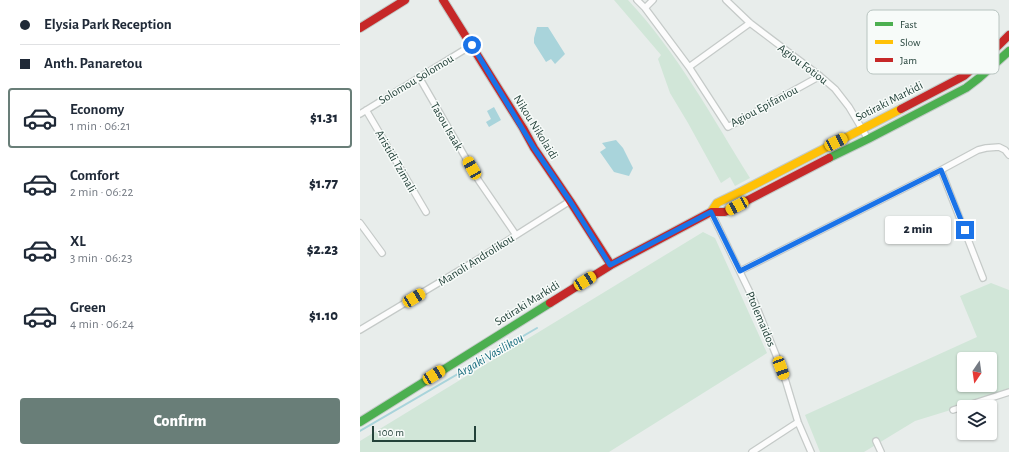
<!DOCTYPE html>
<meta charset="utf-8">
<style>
body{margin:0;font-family:"Alegreya Sans",sans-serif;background:#f6f6f7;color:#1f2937;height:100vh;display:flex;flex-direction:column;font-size:15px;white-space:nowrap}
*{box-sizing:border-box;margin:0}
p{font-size:13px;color:#747a83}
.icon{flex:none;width:22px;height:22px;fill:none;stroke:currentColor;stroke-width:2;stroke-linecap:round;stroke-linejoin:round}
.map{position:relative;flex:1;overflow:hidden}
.panel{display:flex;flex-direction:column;background:#fff;width:360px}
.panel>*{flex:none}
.hud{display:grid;align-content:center;height:88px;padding:0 20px;background:#fff}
.needle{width:26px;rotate:193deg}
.fabs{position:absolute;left:597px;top:352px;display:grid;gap:8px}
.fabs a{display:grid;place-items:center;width:40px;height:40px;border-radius:4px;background:#fff;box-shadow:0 1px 3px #0004;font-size:20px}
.scale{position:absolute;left:12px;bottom:10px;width:104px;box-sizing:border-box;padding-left:4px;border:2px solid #24423a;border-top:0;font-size:11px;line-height:14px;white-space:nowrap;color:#24423a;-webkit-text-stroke:3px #f7fbf9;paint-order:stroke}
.end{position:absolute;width:18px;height:18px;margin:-9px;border:5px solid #1a73e8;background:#fff;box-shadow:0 0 0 2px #fff}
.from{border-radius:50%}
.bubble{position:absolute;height:28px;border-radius:4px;background:#fff;box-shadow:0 1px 3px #0004;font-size:13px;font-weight:800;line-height:28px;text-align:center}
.car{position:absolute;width:12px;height:24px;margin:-12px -6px;border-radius:5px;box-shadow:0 0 3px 1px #0007;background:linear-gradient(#f5c518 24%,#345 0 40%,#f5c518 0 76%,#345 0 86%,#f5c518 0)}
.hud b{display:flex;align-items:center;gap:14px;height:38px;font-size:15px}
.hud b+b{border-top:1px solid #e0e1e3}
.hud i{width:10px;height:10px;background:#1f2937}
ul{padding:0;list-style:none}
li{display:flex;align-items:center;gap:12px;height:60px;margin:0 8px 6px;padding:0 12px;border:2px solid transparent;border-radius:4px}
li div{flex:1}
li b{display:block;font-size:15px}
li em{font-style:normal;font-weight:800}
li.on{border-color:#697e78}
li>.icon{width:36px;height:36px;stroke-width:1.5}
.action{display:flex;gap:8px;margin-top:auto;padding:8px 20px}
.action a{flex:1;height:46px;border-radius:4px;background:#697e78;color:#fff;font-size:16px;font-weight:800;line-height:46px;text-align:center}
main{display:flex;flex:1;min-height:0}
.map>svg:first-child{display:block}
.green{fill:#d1e6d8;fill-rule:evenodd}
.water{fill:#a9d4db}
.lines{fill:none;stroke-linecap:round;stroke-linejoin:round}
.stream{stroke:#a9d4db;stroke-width:2}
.street-casing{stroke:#c5cac8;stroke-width:8}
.fast-casing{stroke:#c3cbc8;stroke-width:10}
.slow-casing{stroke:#c3cbc8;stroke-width:10}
.jam-casing{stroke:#c3cbc8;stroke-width:10}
.street{stroke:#fcfcfc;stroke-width:5.5}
.fast{stroke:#4caf50;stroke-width:8}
.slow{stroke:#ffc107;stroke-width:8}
.jam{stroke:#c62828;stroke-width:8}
.route{stroke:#1a73e8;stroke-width:5}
.labels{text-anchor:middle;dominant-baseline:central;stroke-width:3;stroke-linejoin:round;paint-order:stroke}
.street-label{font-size:12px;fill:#24423a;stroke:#f7fbf9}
.water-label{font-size:13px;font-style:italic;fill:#1c6f80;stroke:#f7fbf9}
.key{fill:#f7fbf9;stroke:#b8c4c0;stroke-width:1}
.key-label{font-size:11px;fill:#24423a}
</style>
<main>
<section class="panel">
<div class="hud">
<b><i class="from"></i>Elysia Park Reception</b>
<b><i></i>Anth. Panaretou</b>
</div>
<ul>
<li class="on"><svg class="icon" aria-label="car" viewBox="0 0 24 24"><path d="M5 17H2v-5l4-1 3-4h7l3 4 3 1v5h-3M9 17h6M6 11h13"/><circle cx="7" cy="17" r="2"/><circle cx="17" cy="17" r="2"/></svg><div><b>Economy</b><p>1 min · 06:21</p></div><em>$1.31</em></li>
<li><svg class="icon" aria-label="car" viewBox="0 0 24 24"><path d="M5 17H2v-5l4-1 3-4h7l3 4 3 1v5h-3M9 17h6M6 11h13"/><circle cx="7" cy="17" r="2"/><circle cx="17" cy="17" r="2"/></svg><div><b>Comfort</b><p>2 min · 06:22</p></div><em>$1.77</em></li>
<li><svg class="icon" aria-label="car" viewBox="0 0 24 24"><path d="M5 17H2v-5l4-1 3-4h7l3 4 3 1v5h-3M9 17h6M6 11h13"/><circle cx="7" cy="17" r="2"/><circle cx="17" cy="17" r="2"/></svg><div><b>XL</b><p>3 min · 06:23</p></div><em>$2.23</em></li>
<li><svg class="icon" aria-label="car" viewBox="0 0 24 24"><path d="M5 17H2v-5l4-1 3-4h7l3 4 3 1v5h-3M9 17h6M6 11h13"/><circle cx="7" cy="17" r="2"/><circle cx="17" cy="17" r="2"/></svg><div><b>Green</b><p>4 min · 06:24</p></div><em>$1.10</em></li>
</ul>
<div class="action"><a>Confirm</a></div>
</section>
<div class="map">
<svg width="649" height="452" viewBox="0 0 649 452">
<rect width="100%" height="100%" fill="#e8edeb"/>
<path class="green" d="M254,0H268C317,52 352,117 390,178L375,186L370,177L361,183L328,123L310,93L298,59L301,55Z
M343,232L355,238L407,353L249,452H0V441Z
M631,283L649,290V392L555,421L504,452H460L445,415L617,337L600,296ZM604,359H630V385H604Z"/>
<path class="water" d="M177,27H188L205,54L195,64L191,59L186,62L174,43V38Z
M134,107L141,120L129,127L126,122L131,119L127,111Z
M256,140L263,148L273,168L269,176L254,172L240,152L246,148L242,143Z"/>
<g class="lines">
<path class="stream" d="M0,431L177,328"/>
<defs>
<path id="street" d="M277,0L285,8L329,67L368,127L460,76
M366,0L390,23L460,76L475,89L489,107L508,139
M285,8L293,0
M329,67L390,23
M59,77L119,181L156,235
M6,110L66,212
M0,114L112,45
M581,170L623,278
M351,212L395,303L416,355L426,382L438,422L451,452
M0,223L22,253
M380,271L581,170L618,150L626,148L639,147L645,150L649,155
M0,330L120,258L210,201
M593,410L649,392
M516,441L521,452
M392,452L438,422"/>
<path id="fast" d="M469,158L508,139L606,88L619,78L649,51
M0,422L190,303"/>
<path id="slow" d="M351,212L357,203L382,191L541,109"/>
<path id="jam" d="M83,0L163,128L174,148L210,201L251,265
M0,28L45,0
M541,109L604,76L637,47L649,35
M190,303L251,265L351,212H365L469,158"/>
</defs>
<use href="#street" class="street-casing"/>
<use href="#fast" class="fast-casing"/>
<use href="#slow" class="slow-casing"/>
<use href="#jam" class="jam-casing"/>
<use href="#street" class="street"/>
<use href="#fast" class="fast"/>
<use href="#slow" class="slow"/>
<use href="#jam" class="jam"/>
</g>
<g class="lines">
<path class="route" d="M112,45L174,148L210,201L250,265L351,212L380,271L581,170L605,230"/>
</g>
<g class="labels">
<g class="street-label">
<text transform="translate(443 64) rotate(37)">Agiou Fotiou</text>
<text transform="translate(56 79) rotate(-31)">Solomou Solomou</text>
<text transform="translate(529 101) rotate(-27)">Sotiraki Markidi</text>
<text transform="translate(404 106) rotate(-28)">Agiou Epifaniou</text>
<text transform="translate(87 126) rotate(60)">Tasou Isaak</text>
<text transform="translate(176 127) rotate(58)">Nikou Nikolaidi</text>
<text transform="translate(36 161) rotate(60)">Aristidi Tzimali</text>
<text transform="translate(116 260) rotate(-32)">Manoli Androlikou</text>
<text transform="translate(167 303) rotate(-32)">Sotiraki Markidi</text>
<text transform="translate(401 319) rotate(67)">Ptolemaidos</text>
</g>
<g class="water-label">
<text transform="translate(130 356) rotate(-30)">Argaki Vasilikou</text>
</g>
</g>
<rect x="507" y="10" width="132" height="64" rx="6" class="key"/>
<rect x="515" y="22" width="18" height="4" fill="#4caf50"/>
<rect x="515" y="40" width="18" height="4" fill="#ffc107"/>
<rect x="515" y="58" width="18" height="4" fill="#c62828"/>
<g class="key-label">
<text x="540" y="28">Fast</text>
<text x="540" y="46">Slow</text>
<text x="540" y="64">Jam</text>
</g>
</svg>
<div class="fabs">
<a><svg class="needle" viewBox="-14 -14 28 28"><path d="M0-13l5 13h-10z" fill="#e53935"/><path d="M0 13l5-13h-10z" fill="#747a83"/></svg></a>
<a><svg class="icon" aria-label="layers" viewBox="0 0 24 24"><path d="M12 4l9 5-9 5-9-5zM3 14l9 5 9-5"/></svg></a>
</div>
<div class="scale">100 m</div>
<i class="end from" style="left:112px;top:45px"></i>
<i class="end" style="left:605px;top:230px"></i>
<div class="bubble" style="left:525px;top:216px;width:66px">2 min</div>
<i class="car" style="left:476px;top:142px;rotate:63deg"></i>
<i class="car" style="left:112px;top:168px;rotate:330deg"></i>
<i class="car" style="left:377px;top:206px;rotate:242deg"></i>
<i class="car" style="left:225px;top:281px;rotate:58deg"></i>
<i class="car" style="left:54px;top:298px;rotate:59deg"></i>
<i class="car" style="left:421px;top:368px;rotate:160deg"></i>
<i class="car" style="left:74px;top:375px;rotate:58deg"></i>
</div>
</main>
